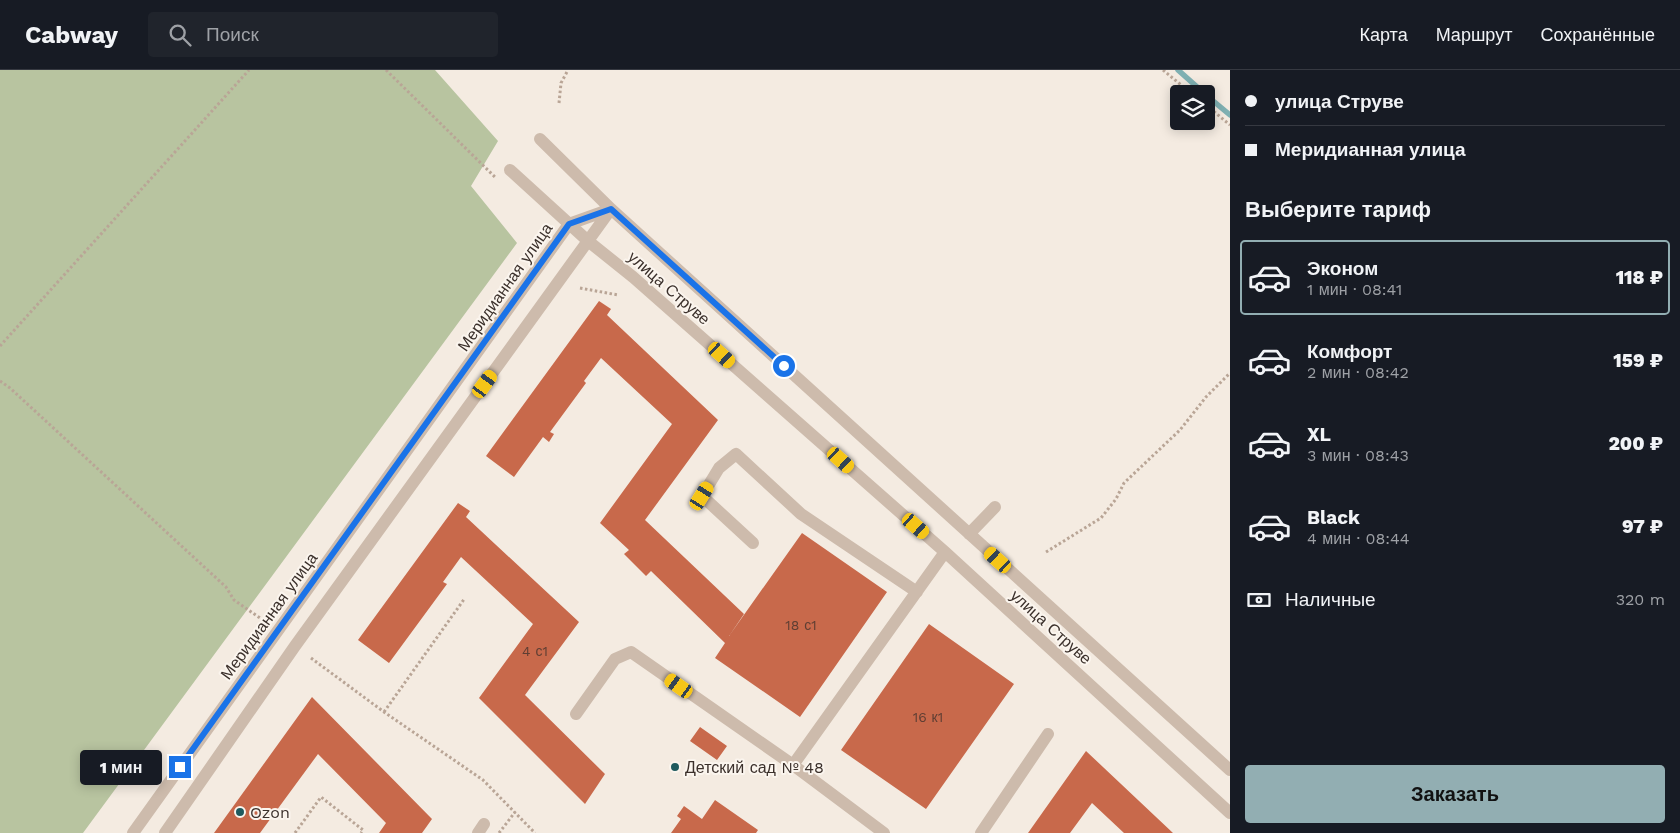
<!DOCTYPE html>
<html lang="ru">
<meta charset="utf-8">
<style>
body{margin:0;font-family:"Work Sans",sans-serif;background:#20242c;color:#f1f3f6;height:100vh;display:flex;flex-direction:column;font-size:19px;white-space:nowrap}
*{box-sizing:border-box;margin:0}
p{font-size:16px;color:#9ea1a6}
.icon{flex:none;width:28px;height:28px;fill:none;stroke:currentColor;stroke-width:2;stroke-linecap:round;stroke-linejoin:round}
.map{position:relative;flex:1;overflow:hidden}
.sheet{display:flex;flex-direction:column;background:#171b24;width:450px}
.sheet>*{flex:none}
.top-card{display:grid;align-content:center;height:110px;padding:0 15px;background:#171b24}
.controls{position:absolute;left:1170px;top:15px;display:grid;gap:10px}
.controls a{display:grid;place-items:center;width:45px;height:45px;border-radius:5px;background:#171b24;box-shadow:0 2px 12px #0003;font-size:25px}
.end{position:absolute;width:22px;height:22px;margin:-11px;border:6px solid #1a73e8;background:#fff;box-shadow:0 0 0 2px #fff}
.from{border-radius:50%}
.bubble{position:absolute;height:35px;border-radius:5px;background:#171b24;box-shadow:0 2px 12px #0003;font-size:16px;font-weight:800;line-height:35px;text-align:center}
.car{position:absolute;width:15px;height:30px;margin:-15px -8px;border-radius:6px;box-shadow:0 0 4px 1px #0007;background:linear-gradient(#f5c518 24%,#345 0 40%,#f5c518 0 76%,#345 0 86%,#f5c518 0)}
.top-card b{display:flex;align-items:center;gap:18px;height:48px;font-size:19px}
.top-card b+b{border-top:1px solid #363941}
.top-card i{width:12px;height:12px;background:#f1f3f6}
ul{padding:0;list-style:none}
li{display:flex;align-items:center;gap:15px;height:75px;margin:0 10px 8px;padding:0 5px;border:2px solid transparent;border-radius:5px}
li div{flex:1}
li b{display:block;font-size:19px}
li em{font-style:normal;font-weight:800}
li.on{border-color:#92aeb2}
li>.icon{width:45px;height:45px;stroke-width:1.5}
h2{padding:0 15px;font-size:22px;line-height:60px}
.pay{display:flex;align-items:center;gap:12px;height:55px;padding:0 15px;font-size:19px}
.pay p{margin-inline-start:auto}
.cta{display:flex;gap:10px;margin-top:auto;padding:10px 15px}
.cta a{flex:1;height:58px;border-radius:5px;background:#92aeb2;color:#111;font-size:20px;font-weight:800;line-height:58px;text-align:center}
header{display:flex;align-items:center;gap:30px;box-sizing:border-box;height:70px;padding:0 25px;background:#171b24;border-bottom:1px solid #363941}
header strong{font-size:24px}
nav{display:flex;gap:28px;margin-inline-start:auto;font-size:18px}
.search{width:350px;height:45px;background:#20242c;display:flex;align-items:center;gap:12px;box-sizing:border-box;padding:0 18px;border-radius:5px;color:#9ea1a6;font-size:19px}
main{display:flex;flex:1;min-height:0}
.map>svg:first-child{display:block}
.green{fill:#b8c4a0}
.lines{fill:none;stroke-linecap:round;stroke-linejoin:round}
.stream{stroke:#7fb0b2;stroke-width:5.5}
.building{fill:#c8694b}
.path{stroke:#b9a596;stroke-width:3;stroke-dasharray:2.5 2.5;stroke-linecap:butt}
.minor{stroke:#cdbbac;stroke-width:12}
.route{stroke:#1a73e8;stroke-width:6}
.poi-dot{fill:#1f5a5e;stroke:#fbf5ee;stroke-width:2}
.labels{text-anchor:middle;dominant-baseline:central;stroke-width:4;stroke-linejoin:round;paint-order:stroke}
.number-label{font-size:14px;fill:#5e3e33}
.street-label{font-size:16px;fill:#3b302b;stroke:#fbf5ee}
.poi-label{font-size:16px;fill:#3b302b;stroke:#fbf5ee;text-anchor:start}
</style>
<header>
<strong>Cabway</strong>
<div class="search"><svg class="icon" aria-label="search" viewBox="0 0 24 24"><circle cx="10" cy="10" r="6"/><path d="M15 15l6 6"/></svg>Поиск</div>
<nav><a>Карта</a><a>Маршрут</a><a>Сохранённые</a></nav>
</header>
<main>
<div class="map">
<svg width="1230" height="763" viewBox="0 0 1230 763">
<rect width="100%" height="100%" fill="#f4ebe1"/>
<path class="green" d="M0,0H435L498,71L471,116L517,173L83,763H0Z"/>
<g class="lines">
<path class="stream" d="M1178,0L1205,24
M1206,25L1230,45"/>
</g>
<path class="building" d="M599,231L611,239L607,245L718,350L645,450L744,544L729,566L802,463L887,522L800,647L715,588L725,573L651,501L646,506L624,484L629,480L600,453L672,354L601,288L584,311L586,313L550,362L554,364L549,372L543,367L514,407L486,386Z
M458,433L470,441L466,447L579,552L525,625L605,704L585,734L479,628L533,554L461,487L443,512L447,514L389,593L358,570Z
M929,554L1014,614L926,739L841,680Z
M312,627L432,749L422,763H379L386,753L318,684L260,763H214Z
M700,657L727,676L717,690L690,671Z
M1086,681L1173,763H1124L1092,733L1070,763H1028Z
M715,730L758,760L756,763H671L681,749L677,746L684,736L702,749Z"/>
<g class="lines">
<path class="path" d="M386,0L496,108
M1163,0L1192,24
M559,33L561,13L568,0
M1206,35L1230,55
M580,218L618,225
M0,276L249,0
M0,311L10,318L226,517L234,530L260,548
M1046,482L1101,448L1116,429L1124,413L1180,360L1206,327L1230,303
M311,588L384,642L483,710L535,763
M384,642L465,528
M295,763L321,727L363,760L361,763
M499,763L515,742"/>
<path class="minor" d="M540,69L611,139L1230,700
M510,100L588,171L633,207L945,482L1230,743
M969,464L995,437
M753,473L702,426L719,398L736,384L801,444L917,522
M576,644L615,589L631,582L793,695L884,763
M793,695L945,482
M133,763L569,154L611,139
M165,763L295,576L611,139
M478,763L484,754
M981,763L1048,664"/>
</g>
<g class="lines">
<path class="route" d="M180,697L569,154L611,139L784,296"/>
</g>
<g class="poi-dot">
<circle cx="675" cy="697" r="5"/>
<circle cx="240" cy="742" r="5"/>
</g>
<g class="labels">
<g class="number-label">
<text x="801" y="555">18 с1</text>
<text x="535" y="581">4 с1</text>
<text x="928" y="647">16 к1</text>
</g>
<g class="street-label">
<text transform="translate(505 217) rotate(-55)">Меридианная улица</text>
<text transform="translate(669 218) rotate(41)">улица Струве</text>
<text transform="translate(269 546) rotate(-54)">Меридианная улица</text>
<text transform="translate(1051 557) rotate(42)">улица Струве</text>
</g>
<g class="poi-label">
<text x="685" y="697">Детский сад № 48</text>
<text x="250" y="742">Ozon</text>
</g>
</g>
</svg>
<div class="controls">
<a><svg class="icon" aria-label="layers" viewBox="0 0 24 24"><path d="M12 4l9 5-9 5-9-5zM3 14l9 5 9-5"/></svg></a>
</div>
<i class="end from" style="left:784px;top:296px"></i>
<i class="end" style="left:180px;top:697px"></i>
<div class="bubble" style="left:80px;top:680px;width:82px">1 мин</div>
<i class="car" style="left:722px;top:285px;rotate:132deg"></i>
<i class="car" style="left:485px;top:314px;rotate:36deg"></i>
<i class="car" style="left:841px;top:390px;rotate:132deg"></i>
<i class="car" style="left:702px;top:426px;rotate:32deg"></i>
<i class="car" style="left:916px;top:456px;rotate:131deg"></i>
<i class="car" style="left:998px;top:490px;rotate:312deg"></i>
<i class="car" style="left:679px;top:616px;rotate:305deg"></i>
</div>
<section class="sheet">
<div class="top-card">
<b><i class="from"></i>улица Струве</b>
<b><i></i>Меридианная улица</b>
</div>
<h2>Выберите тариф</h2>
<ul>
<li class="on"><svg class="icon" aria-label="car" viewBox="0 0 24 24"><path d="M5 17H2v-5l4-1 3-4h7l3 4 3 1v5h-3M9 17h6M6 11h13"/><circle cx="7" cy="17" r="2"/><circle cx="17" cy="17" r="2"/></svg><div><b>Эконом</b><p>1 мин · 08:41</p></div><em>118 ₽</em></li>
<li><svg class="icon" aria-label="car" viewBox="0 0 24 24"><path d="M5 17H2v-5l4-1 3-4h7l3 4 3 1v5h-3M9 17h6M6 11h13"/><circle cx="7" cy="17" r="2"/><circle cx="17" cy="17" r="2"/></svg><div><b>Комфорт</b><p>2 мин · 08:42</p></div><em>159 ₽</em></li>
<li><svg class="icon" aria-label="car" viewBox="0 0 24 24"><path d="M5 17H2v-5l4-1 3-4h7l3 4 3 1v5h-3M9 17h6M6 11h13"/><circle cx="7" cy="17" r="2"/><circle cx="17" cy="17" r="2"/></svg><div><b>XL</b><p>3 мин · 08:43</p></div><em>200 ₽</em></li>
<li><svg class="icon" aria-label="car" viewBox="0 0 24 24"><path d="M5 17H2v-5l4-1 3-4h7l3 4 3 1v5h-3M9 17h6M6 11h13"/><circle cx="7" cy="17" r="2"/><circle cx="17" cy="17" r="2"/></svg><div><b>Black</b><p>4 мин · 08:44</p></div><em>97 ₽</em></li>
</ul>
<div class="pay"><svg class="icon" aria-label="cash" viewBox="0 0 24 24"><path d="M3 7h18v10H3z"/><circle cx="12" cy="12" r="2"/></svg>Наличные<p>320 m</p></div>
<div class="cta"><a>Заказать</a></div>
</section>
</main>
